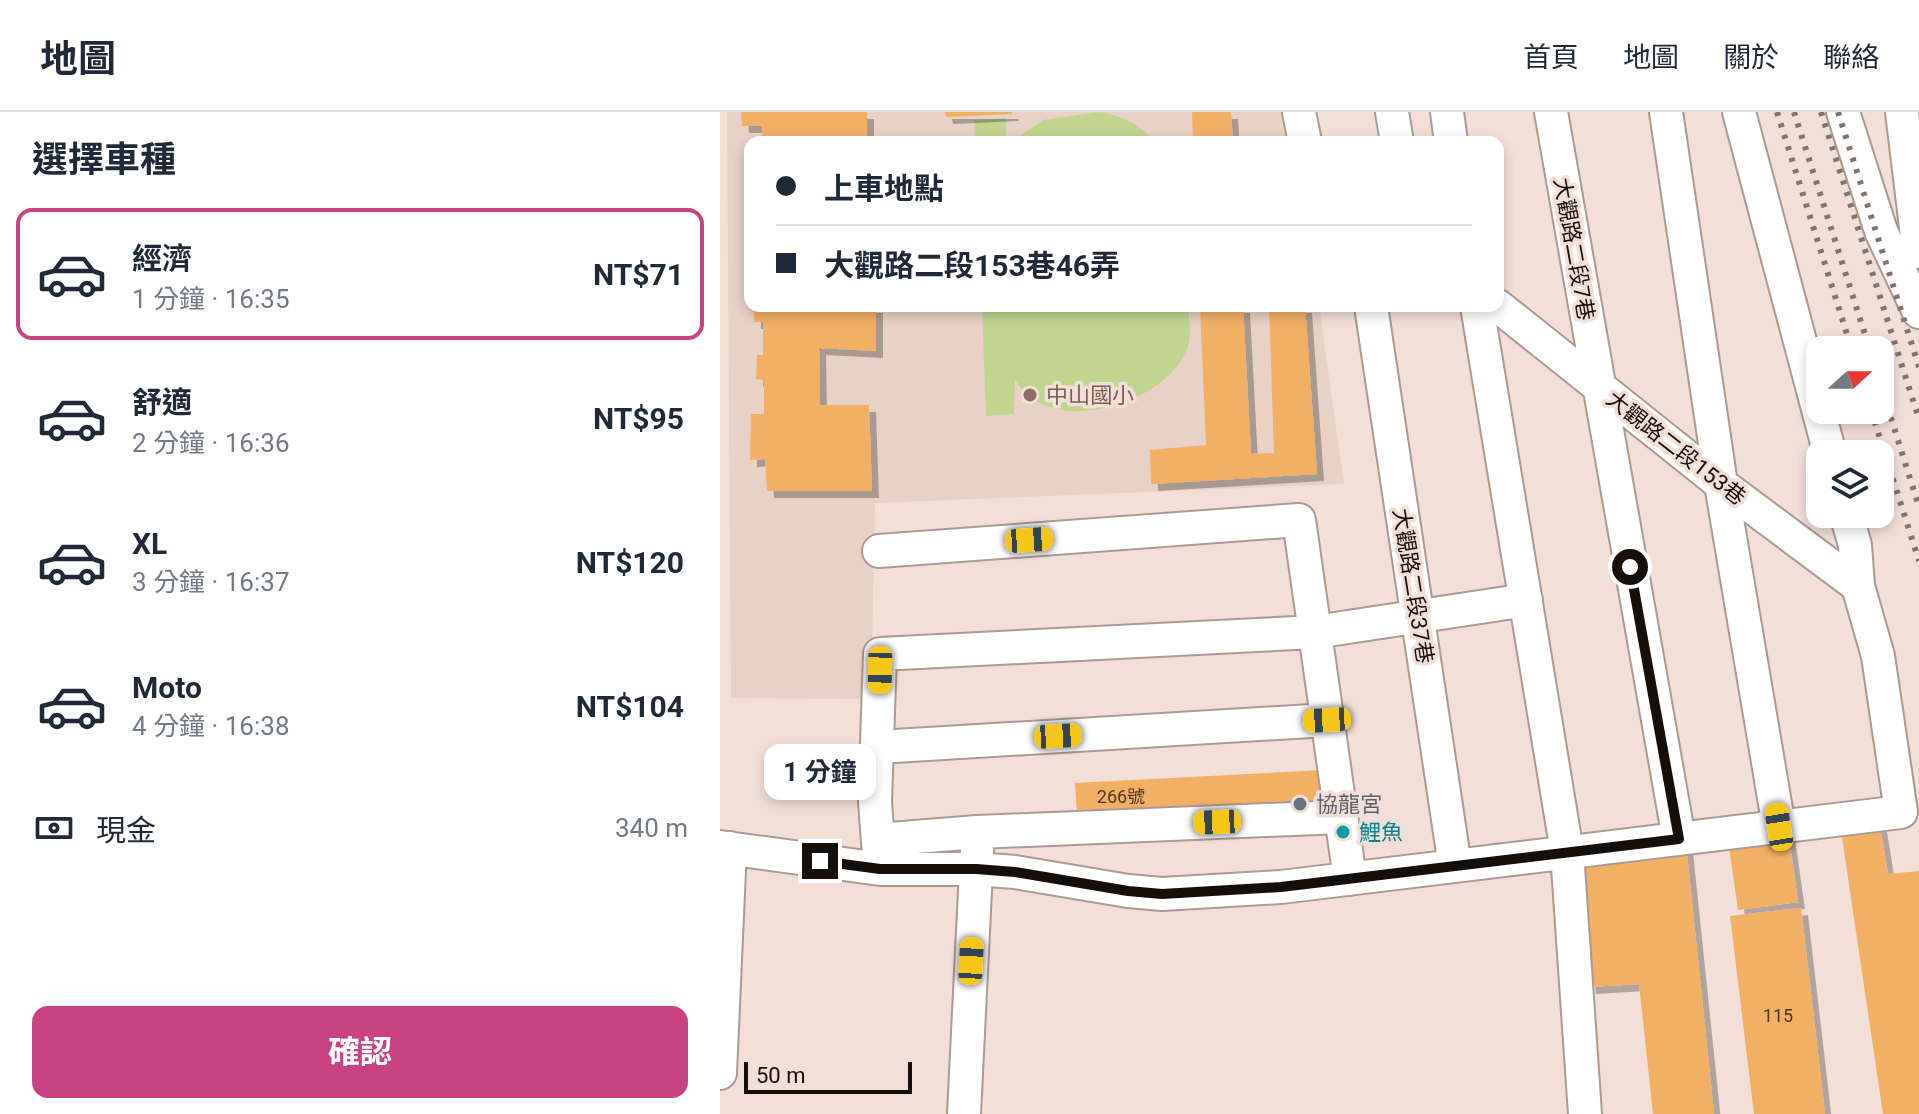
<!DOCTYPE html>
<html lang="zh-TW">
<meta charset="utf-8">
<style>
body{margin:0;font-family:Roboto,"Noto Sans TC",sans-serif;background:#f6f6f7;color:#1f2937;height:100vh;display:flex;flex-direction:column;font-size:30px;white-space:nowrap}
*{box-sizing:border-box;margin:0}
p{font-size:26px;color:#747a83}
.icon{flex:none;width:44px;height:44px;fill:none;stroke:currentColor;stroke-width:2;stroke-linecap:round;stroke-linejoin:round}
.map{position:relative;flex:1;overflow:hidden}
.details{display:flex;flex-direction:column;background:#fff;width:720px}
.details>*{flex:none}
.hud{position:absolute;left:24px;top:24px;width:760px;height:176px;border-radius:16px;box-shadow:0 4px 12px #0003;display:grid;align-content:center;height:176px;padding:0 32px;background:#fff}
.needle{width:52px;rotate:69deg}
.controls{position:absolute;left:1086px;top:224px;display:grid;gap:16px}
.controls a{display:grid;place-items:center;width:88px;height:88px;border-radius:16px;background:#fff;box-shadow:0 4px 12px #0003;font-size:40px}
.scale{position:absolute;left:24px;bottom:20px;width:168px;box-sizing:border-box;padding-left:8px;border:4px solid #150f0c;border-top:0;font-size:22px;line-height:28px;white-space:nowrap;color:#150f0c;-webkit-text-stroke:6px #f2e0d8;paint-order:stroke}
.end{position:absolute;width:36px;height:36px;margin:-18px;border:10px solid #150f0c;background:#fff;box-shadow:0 0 0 4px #fff}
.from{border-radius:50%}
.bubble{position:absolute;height:56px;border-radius:16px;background:#fff;box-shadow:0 4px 12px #0003;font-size:26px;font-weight:700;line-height:56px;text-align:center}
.car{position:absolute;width:24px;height:48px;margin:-24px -12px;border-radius:10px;box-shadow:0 0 6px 2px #0007;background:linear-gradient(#f5c518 24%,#345 0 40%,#f5c518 0 76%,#345 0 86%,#f5c518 0)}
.hud b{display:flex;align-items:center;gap:28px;height:76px;font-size:30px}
.hud b+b{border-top:2px solid #e0e1e3}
.hud i{width:20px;height:20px;background:#1f2937}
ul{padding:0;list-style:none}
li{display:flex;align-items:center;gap:24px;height:132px;margin:0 16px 12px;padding:0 16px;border:4px solid transparent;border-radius:16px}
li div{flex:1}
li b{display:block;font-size:30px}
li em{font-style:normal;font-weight:700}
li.active{border-color:#c94282}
li>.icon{width:72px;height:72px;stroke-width:1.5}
h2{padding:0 32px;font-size:36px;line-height:96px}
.pay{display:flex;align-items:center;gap:20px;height:88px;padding:0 32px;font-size:30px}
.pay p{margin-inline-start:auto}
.action{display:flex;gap:16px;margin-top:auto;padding:16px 32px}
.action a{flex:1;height:92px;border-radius:16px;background:#c94282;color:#fff;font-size:32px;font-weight:700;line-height:92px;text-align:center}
header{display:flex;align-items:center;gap:48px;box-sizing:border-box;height:112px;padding:0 40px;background:#fff;border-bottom:2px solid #e0e1e3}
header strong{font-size:38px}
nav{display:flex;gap:44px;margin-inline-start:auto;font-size:28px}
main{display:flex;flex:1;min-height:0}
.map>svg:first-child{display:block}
.education{fill:#e8d1c6}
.green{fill:#c1d58f}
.building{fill:#f2b065;filter:url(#shadow)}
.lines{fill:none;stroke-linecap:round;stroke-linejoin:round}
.minor-casing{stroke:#aa9a92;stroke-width:36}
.minor{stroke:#fff;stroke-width:32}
.rail{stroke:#80746f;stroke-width:6;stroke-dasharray:4 8;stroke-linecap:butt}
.route{stroke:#150f0c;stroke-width:10}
.education-dot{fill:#8d6e63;stroke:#f2e0d8;stroke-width:3}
.worship-dot{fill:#6b7280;stroke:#f2e0d8;stroke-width:3}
.culture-dot{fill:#0f9aa8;stroke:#f2e0d8;stroke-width:3}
.labels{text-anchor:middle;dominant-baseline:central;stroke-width:7;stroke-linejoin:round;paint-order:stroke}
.number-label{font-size:18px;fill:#4c3722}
.street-label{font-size:22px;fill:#150f0c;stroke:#f2e0d8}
.education-label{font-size:22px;fill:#785e54;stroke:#f2e0d8;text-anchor:start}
.worship-label{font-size:22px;fill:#5b616d;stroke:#f2e0d8;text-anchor:start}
.culture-label{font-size:22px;fill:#0d838f;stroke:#f2e0d8;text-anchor:start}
</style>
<header>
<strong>地圖</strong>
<nav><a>首頁</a><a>地圖</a><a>關於</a><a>聯絡</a></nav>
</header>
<main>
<section class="details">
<h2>選擇車種</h2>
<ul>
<li class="active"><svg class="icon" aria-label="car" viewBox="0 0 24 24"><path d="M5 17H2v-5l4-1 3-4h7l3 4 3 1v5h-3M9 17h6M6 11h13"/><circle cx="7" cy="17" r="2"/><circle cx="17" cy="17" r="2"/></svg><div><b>經濟</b><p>1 分鐘 · 16:35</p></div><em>NT$71</em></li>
<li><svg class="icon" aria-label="car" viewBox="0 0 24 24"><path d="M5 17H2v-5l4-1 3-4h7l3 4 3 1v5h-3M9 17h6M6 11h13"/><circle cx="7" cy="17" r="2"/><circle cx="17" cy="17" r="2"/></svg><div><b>舒適</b><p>2 分鐘 · 16:36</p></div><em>NT$95</em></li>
<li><svg class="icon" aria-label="car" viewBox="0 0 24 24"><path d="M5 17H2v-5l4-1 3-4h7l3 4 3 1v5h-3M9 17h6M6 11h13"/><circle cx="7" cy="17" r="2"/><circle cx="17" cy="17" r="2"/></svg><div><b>XL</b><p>3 分鐘 · 16:37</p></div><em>NT$120</em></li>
<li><svg class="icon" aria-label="car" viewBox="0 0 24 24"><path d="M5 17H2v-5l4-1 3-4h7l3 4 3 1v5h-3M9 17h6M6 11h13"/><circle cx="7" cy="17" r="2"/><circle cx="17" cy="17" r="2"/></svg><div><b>Moto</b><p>4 分鐘 · 16:38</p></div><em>NT$104</em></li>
</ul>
<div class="pay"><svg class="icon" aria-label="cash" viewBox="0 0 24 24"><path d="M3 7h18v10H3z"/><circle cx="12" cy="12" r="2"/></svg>現金<p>340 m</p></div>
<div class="action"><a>確認</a></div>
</section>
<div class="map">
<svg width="1199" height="1002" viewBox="0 0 1199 1002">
<defs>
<filter id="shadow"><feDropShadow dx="7" dy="7" stdDeviation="0" flood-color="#0004"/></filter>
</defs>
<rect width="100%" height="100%" fill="#f2e0d8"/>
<path class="education" d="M7,0H571L575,30H30V194H599L624,372L155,391L151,587L11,586Z"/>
<path class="green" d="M379,0C402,3 419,12 435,30H291L323,8Z
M286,6V30H255L254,8Z
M262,194H468C469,207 472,225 467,237C447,289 349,320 306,282C302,278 298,272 295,267L294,302L266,304Z"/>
<path class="building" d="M21,0H147V30H42V14H22Z
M225,0H292V2L226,5Z
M472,0H511L513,30H473Z
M27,44H30V89H26Z
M34,194H156V239L99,236L100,293H149L152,379H47L45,347L30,348L31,302H44V268L36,267L37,243H43V210H34Z
M480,194H523L531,342L554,341L549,194H585L597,362L431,372L430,338L486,333Z
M602,658L604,689L357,703L355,671Z
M1159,707L1168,762L1199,759V1002H1163L1120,712Z
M1068,720L1078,790L1018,798L1008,728Z
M966,733L994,1002H933L919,872L869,875L856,745Z
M1081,796L1105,1002H1034L1010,804Z"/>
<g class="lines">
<defs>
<path id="minor" d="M579,0L585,30
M672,0L677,30
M727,0L731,30
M831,0L959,727
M946,0L1001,372L1059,715
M1019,0L1110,342
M1123,0L1161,119L1199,200
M1182,0L1199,140
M651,194L735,754
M757,194L847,740L865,1002
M778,194L1001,372L1138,474
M159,439L579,408L630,767
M158,635L607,608
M158,728L257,720L621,705
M0,735L160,757H256L295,760L408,779L442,782L561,775L1181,700L1158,544L1138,474L1135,433L1126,402
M160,757L155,690L160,542L595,520L806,488
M0,961L10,736
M244,1002L257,738"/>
</defs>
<use href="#minor" class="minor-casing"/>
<use href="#minor" class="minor"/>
<path class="rail" d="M1057,0L1132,238
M1074,0L1150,238
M1101,0L1199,307
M1118,0L1199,255
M1160,271L1199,395
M1151,298L1199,449"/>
</g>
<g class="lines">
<path class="route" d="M100,749L160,757H256L295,760L408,779L442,782L561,775L959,727L910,455"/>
</g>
<circle class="education-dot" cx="310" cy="283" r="8"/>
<circle class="worship-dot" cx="580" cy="692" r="8"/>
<circle class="culture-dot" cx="623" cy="720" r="8"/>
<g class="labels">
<g class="number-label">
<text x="401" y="684">266號</text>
<text x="1058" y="903">115</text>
</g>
<g class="street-label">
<text transform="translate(854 137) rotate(80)">大觀路二段7巷</text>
<text transform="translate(956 336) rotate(38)">大觀路二段153巷</text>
<text transform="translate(693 474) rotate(81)">大觀路二段37巷</text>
</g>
<g class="education-label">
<text x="326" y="283">中山國小</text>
</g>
<g class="worship-label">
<text x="596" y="692">協龍宮</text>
</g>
<g class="culture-label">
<text x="639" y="720">鯉魚</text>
</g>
</g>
</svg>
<div class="controls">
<a><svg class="needle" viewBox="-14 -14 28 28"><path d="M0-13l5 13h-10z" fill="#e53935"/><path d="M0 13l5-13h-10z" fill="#747a83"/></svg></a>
<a><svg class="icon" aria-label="layers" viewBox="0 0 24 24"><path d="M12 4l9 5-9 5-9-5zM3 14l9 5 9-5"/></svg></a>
</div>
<div class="scale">50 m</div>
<i class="end from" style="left:910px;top:455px"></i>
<i class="end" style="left:100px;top:749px"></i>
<div class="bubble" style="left:44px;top:632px;width:112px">1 分鐘</div>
<i class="car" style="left:309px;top:428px;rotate:86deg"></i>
<i class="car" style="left:160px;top:558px;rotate:181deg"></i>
<i class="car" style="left:607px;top:608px;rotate:267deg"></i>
<i class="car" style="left:338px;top:624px;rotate:87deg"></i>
<i class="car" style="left:497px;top:710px;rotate:268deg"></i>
<i class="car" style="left:1059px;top:715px;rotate:351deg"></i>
<i class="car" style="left:251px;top:849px;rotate:3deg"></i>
<div class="hud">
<b><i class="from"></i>上車地點</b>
<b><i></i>大觀路二段153巷46弄</b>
</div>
</div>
</main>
